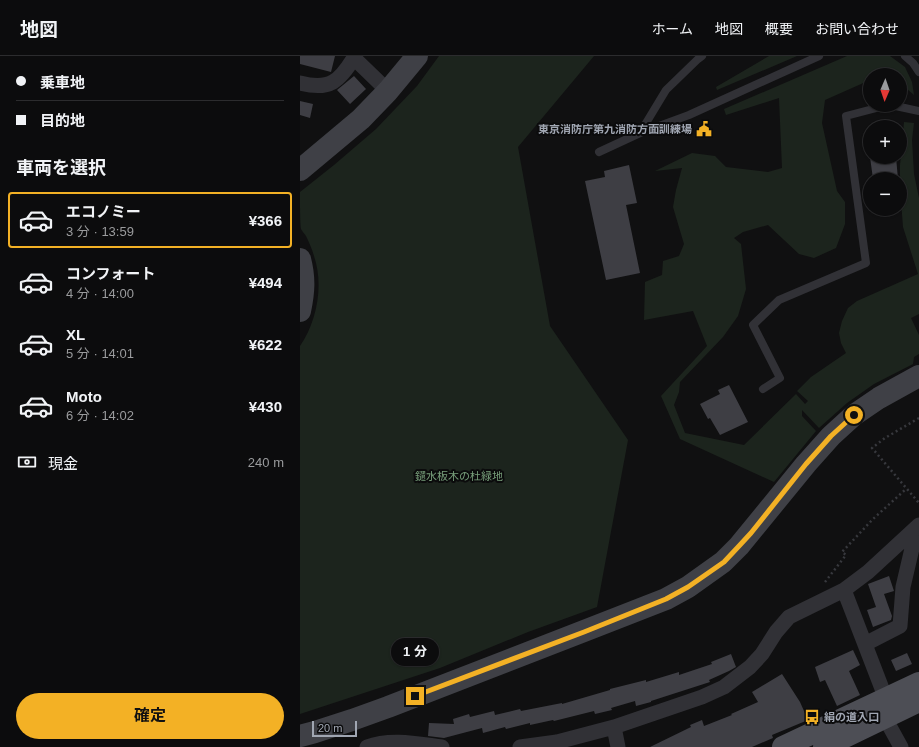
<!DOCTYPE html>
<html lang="ja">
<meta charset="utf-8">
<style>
body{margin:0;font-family:Arial,"Noto Sans JP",sans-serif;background:#151516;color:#f1f3f6;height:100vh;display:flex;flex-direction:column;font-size:15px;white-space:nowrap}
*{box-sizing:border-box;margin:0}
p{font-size:13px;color:#9a9b9d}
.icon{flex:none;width:22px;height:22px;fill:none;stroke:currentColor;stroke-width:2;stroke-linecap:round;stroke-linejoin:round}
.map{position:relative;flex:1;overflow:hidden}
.details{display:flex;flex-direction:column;background:#0c0c0d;width:300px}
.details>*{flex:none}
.top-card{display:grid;align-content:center;height:88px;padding:0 16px;background:#0c0c0d}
.needle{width:26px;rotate:182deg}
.tools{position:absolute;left:563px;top:12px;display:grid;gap:8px}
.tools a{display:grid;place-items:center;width:44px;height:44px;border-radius:50%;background:#0c0c0d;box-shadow:0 1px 3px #0004,0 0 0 1px #2c2c2e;font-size:20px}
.scale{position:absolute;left:12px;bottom:10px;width:45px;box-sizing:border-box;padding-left:4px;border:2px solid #a0a6b2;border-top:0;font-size:11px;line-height:14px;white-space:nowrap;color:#a0a6b2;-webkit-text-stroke:3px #0b0b0c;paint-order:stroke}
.end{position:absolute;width:18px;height:18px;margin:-9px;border:5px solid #f3b125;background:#111;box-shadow:0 0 0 2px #111}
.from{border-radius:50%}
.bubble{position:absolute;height:28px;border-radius:14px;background:#0c0c0d;box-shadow:0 1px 3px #0004,0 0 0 1px #2c2c2e;font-size:13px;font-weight:700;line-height:28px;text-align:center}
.top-card b{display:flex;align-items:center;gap:14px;height:38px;font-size:15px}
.top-card b+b{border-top:1px solid #2c2c2e}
.top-card i{width:10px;height:10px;background:#f1f3f6}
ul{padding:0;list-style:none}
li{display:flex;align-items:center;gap:12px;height:56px;margin:0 8px 6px;padding:0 8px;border:2px solid transparent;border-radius:4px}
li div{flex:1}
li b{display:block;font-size:15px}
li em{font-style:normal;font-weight:700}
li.selected{border-color:#f3b125}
li>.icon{width:36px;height:36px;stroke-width:1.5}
h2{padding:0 16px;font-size:18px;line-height:48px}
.pay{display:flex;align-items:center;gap:10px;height:44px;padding:0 16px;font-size:15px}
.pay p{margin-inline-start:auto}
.action{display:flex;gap:8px;margin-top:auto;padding:8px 16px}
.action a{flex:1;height:46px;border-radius:24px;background:#f3b125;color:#111;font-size:16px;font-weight:700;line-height:46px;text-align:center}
header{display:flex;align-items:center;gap:24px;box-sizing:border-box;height:56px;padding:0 20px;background:#0c0c0d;border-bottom:1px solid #2c2c2e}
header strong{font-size:19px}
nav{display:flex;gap:22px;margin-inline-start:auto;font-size:14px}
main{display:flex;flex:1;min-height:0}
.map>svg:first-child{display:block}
.green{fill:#1c241d}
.building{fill:#3e3e44}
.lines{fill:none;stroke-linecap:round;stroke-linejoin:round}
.path{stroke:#37383d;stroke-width:2.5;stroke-dasharray:2 3;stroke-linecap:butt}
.lane{stroke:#313136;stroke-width:8}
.street{stroke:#313136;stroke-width:15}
.secondary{stroke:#3f4046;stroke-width:22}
.primary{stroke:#4d4e55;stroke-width:22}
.route{stroke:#f3b125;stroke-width:5}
.labels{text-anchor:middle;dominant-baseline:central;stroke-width:4;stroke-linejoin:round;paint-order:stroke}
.poi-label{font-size:11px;font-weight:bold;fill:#a0a6b2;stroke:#0b0b0c;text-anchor:end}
.park-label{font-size:11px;fill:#779e7a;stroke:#0b0b0c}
</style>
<header>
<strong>地図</strong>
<nav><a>ホーム</a><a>地図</a><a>概要</a><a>お問い合わせ</a></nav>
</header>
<main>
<section class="details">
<div class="top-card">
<b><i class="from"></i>乗車地</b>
<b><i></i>目的地</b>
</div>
<h2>車両を選択</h2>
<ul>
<li class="selected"><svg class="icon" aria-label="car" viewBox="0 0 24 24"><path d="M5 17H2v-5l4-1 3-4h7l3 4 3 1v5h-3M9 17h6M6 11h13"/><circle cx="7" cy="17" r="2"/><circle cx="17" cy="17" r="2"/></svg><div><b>エコノミー</b><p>3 分 · 13:59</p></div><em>¥366</em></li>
<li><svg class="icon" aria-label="car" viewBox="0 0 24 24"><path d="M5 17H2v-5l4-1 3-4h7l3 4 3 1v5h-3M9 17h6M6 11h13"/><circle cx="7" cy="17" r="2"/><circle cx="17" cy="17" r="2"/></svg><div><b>コンフォート</b><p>4 分 · 14:00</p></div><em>¥494</em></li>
<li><svg class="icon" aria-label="car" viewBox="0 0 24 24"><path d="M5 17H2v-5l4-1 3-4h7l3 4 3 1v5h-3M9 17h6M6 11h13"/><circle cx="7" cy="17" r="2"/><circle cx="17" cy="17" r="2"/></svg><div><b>XL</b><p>5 分 · 14:01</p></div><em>¥622</em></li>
<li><svg class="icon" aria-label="car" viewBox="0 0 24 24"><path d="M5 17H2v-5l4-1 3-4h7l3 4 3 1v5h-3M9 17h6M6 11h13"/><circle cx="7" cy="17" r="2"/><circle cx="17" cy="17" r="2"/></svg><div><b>Moto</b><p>6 分 · 14:02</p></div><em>¥430</em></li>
</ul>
<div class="pay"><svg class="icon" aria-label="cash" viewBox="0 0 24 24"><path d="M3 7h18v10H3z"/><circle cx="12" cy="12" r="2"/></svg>現金<p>240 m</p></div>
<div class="action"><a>確定</a></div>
</section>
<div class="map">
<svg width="619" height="691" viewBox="0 0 619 691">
<rect width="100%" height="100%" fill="#101011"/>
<path class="green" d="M139,0H294L218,91L250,270L328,384L297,551L228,576L140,612L0,658V290C17,265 24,229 14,200C12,193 9,186 6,180C4,177 2,175 1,173C0,168 0,143 0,136L34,109L76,73L117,30Z
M469,0H497L417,34L416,31Z
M547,0H590L605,11L612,26L614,39L600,27V19H591L588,16L582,19H570V24L525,44L522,67L537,135L545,146V168L536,192L514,202L499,198L468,169L443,176L434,182L441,188L446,233L438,260L423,281L380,326L379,336L374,349L385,377L444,389L496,338L505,348L508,345L497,335L511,321L546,297L541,287L539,277L542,265L548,252L557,245L618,218L603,171L600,131V109L604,66L614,67L612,84L614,118L619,142V258L611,262L619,279V298L614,301L613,308L574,328L547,347L519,372L502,354V360L516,375L474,426L380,383L361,340L407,290L393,255L344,264L345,226L362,219L363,205L379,200L384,188L373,151L376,134L382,112L355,115L392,97L415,100L426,111L468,116L482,112L479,42L426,59L424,53Z"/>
<path class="building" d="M0,0H35L31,16L0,8Z
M54,20L66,33L50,48L37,34Z
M0,45L13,48L10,62L0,59Z
M570,101H596L598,123H573Z
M329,109L337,147L326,149L340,217L306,224L285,125L305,121L304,115Z
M429,329L448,366L420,379L410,362L408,363L400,348L420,338L418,334Z
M589,520L594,535L584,538L592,560L591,564L573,571L567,554L576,551L568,528Z
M553,594L560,609L549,615L560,639L537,650L525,624L520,626L515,611Z
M607,597L612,608L596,615L591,604Z
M431,598L436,611L429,615L409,624L410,626L351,645V646L336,650L335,645L311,652L312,654L295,658L294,655L254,665L253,664L230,669V667L206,673L205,671L183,677L182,672L144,682L128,680L129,667L154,668L153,663L169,658L170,661L194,655L195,659L220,653L221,655L262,647V648L310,634V633L346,624V626L379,616V619L412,608L411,606Z
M482,618L500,646L508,664L472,679L473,682L452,691H350L391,671L390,669L402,664L404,670L432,659L431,658L458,646L452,636Z"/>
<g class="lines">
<path class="path" d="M619,362L585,382L572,392L619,447
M525,526L546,499L542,496L573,463L606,433"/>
<path class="lane" d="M402,0L398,3L366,34L340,77L389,59L519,0
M605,0L613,7L619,16
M591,49L619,55
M299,96L340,77
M463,333L480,322L453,269L479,244L566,207L546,60L588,49"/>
<path class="street" d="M54,2L88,35
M0,27C30,35 40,25 55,0
M544,534L586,643L585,662L601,691
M565,588L600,570L603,531L617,471
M314,671L318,691
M67,691C91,682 118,688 142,691
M220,691L257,686L314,671L402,641L424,631L450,611L462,598L476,576L489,561L544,534L568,516L619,469"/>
<path class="secondary" d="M0,114L61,63L88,35L117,0
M0,203C5,222 4,236 0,255
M0,680L15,676L52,664L88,651L284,575L366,543L388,531L423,506L439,490L506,408L531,380L554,359L579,342L619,320"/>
<path class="primary" d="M483,691L619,627
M524,691L619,645"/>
</g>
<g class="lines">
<path class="route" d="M115,640L284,576L366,543L388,531L424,506L439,490L451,477L506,408L531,380L554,359"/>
</g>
<defs>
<symbol id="civic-bare" viewBox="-9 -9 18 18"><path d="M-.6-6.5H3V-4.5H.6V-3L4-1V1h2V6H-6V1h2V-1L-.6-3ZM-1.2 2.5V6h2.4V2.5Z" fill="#f3b125" stroke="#0b0b0c" stroke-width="2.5" paint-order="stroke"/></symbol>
<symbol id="bus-bare" viewBox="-9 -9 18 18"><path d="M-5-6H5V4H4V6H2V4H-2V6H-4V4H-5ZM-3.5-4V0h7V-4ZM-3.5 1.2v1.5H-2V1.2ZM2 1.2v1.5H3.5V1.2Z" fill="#f3b125" stroke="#0b0b0c" stroke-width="2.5" paint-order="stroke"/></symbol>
</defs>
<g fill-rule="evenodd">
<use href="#civic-bare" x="393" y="62" width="22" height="22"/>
<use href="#bus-bare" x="501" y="650" width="22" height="22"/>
</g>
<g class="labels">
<g class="poi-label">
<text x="392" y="73">東京消防庁第九消防方面訓練場</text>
<text x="524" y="661" text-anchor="start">絹の道入口</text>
</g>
<g class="park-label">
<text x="159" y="420">鑓水板木の杜緑地</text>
</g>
</g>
</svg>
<div class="tools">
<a><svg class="needle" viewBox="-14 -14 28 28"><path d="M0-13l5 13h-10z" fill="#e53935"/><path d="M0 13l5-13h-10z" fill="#9a9b9d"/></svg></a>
<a>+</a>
<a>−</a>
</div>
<div class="scale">20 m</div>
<i class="end from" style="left:554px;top:359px"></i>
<i class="end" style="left:115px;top:640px"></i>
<div class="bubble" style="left:91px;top:582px;width:48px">1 分</div>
</div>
</main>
